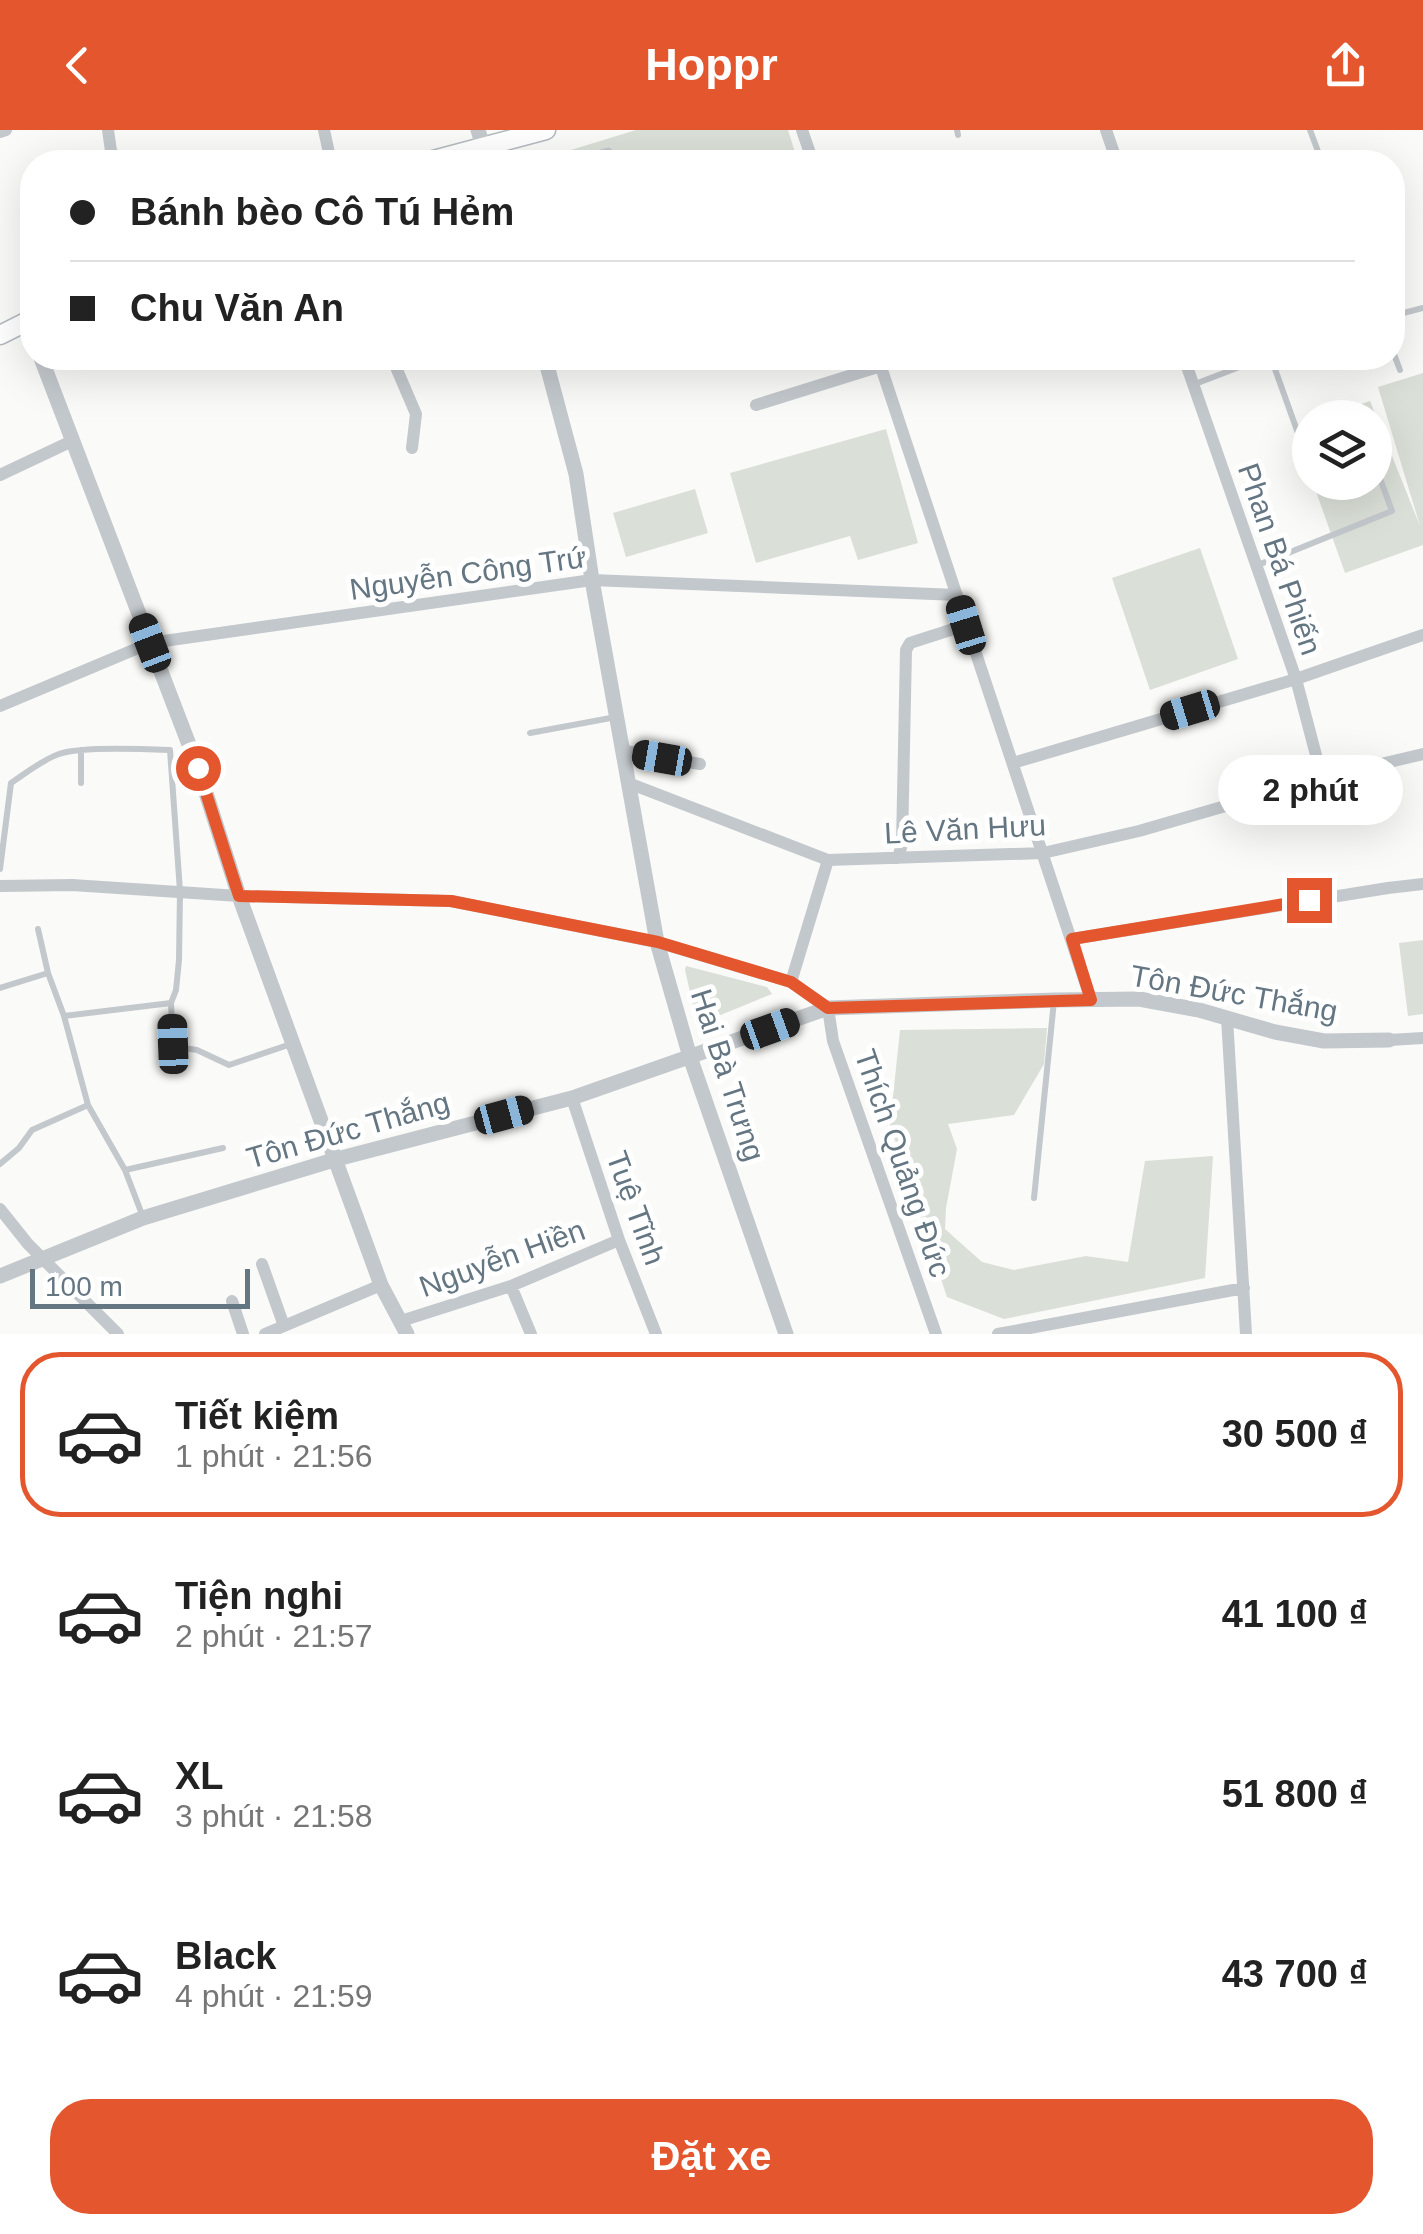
<!DOCTYPE html>
<html lang="vi">
<meta charset="utf-8">
<style>
body{margin:0;font-family:Helvetica,sans-serif;background:#f6f6f6;color:#222;height:100vh;display:flex;flex-direction:column;font-size:38px;white-space:nowrap}
*{box-sizing:border-box;margin:0}
p{font-size:32px;color:#767676}
.icon{flex:none;width:55px;height:55px;fill:none;stroke:currentColor;stroke-width:2;stroke-linecap:round;stroke-linejoin:round}
.map{position:relative;height:1204px;overflow:hidden}
.sheet{display:flex;flex-direction:column;background:#fff;flex:1}
.sheet>*{flex:none}
.top-card{position:absolute;left:20px;top:20px;width:1385px;height:220px;border-radius:40px;box-shadow:0 10px 40px #0002;display:grid;align-content:center;height:220px;padding:0 50px;background:#fff}
.tools{position:absolute;left:1292px;top:270px;display:grid;gap:20px}
.tools a{display:grid;place-items:center;width:100px;height:100px;border-radius:50%;background:#fff;box-shadow:0 10px 40px #0002;font-size:50px}
.scale{position:absolute;left:30px;bottom:25px;width:220px;box-sizing:border-box;padding-left:10px;border:5px solid #657683;border-top:0;font-size:28px;line-height:35px;white-space:nowrap;color:#657683;-webkit-text-stroke:8px #fff;paint-order:stroke}
.end{position:absolute;width:45px;height:45px;margin:-22px;border:12px solid #e4572e;background:#fff;box-shadow:0 0 0 5px #fff}
.from{border-radius:50%}
.bubble{position:absolute;height:70px;border-radius:35px;background:#fff;box-shadow:0 10px 40px #0002;font-size:32px;font-weight:700;line-height:70px;text-align:center}
.car{position:absolute;width:30px;height:60px;margin:-30px -15px;border-radius:12px;box-shadow:0 0 8px 2px #0007;background:linear-gradient(#222 24%,#8ab4d8 0 40%,#222 0 76%,#8ab4d8 0 86%,#222 0)}
.top-card b{display:flex;align-items:center;gap:35px;height:95px;font-size:38px}
.top-card b+b{border-top:2px solid #e0e0e0}
.top-card i{width:25px;height:25px;background:#222}
ul{padding:18px 0 0;list-style:none}
li{display:flex;align-items:center;gap:30px;height:165px;margin:0 20px 15px;padding:0 30px;border:5px solid transparent;border-radius:40px}
li div{flex:1}
li b{display:block;font-size:38px}
li em{font-style:normal;font-weight:700}
li.active{border-color:#e4572e}
li>.icon{width:90px;height:90px;stroke-width:1.5}
.cta{display:flex;gap:20px;margin-top:auto;padding:20px 50px}
.cta a{flex:1;height:115px;border-radius:40px;background:#e4572e;color:#fff;font-size:40px;font-weight:700;line-height:115px;text-align:center}
header{display:flex;justify-content:space-between;align-items:center;height:130px;padding:0 50px;background:#e4572e;color:#fff;font-size:45px;font-weight:700}
.map>svg:first-child{display:block}
.green{fill:#dadfd7}
.lines{fill:none;stroke-linecap:round;stroke-linejoin:round}
.secondary-casing{stroke:#b3babf;stroke-width:21}
.service{stroke:#c3c8cc;stroke-width:6}
.pedestrian{stroke:#c3c8cc;stroke-width:9}
.minor{stroke:#c3c8cc;stroke-width:12}
.tertiary{stroke:#c3c8cc;stroke-width:15}
.secondary{stroke:#fff;stroke-width:18}
.route{stroke:#e4572e;stroke-width:12}
.labels{text-anchor:middle;dominant-baseline:central;stroke-width:10;stroke-linejoin:round;paint-order:stroke}
.street-label{font-size:30px;fill:#657683;stroke:#fff}
</style>
<header><svg class="icon" aria-label="back" viewBox="0 0 24 24"><path d="M15 5l-7 7 7 7"/></svg>Hoppr<svg class="icon" aria-label="share" viewBox="0 0 24 24"><path d="M12 15V3M7 8l5-5 5 5M5 13v7h14v-7"/></svg></header>
<div class="map">
<svg width="1423" height="1204" viewBox="0 0 1423 1204">
<rect width="100%" height="100%" fill="#fafaf8"/>
<path class="green" d="M636,0H788L798,32H532Z
M1423,243V415L1345,443L1313,353L1375,352V288L1324,287L1370,271L1420,396L1378,257Z
M886,299L918,413L858,430L850,406L756,433L730,343Z
M695,359L708,403L626,427L613,383Z
M1200,418L1238,529L1150,560L1112,448Z
M1423,810V884L1408,886L1399,813Z
M686,836L767,857L772,864L701,893L696,888L685,840Z
M1047,898L1044,934L1014,985L948,994L957,1019L946,1078L945,1099L982,1132L1014,1140L1086,1126L1128,1132L1145,1031L1213,1026L1205,1148L1004,1189L947,1167L890,995L900,900Z"/>
<g class="lines">
<defs>
<path id="secondary" d="M426,32L546,0
M0,205L32,189"/>
</defs>
<use href="#secondary" class="secondary-casing"/>
<path class="service" d="M957,0L958,5
M1310,0L1322,32
M1392,186L1423,178
M1392,219L1400,240
M1271,228L1299,306L1310,303
M1195,254L1263,228
M1258,435L1392,381L1375,335
M530,603L616,587
M81,653V620
M0,739L11,653C26,643 42,630 59,624C79,616 147,619 170,620L180,761L179,830L176,860L171,873L173,914L177,917L197,920L229,935L294,913
M38,799L48,843
M0,858L48,843L64,886L88,975L125,1040L143,1087
M64,886L171,873
M0,1034L19,1018L32,1000L88,975
M125,1040L223,1018
M1034,1068L1054,871"/>
<path class="pedestrian" d="M591,32V30L584,32L583,29L608,22L609,25L603,27L604,32"/>
<path class="minor" d="M108,0L111,21L119,32
M324,0L331,32
M802,0L813,32
M1106,0L1117,32
M0,2L6,0
M392,228L416,284L412,318
M878,228L1091,870
M1184,228L1296,549L1322,648
M756,275L881,236
M0,345L72,311
M0,576L150,513L592,450L957,465
M625,621L700,634
M1013,633L1296,549L1423,505
M631,654L828,730L1043,723L1139,701L1322,648L1423,624
M898,728L902,714L906,520L910,513L966,495
M0,756L72,755L239,766L451,771L657,812L791,852L828,878L833,911L936,1204
M1072,809L1388,758L1423,754
M791,852L828,730
M1227,888L1246,1204
M1389,910L1423,908
M572,968L619,1110L656,1204
M0,1079L28,1114L118,1204
M262,1134L284,1196
M511,1156L531,1204
M232,1171L243,1204
M401,1191L511,1156L619,1110
M265,1204L381,1155
M998,1204L1244,1158"/>
<path class="tertiary" d="M478,0L488,32
M41,228L198,638L239,766L381,1155L407,1204
M545,228L576,344L592,450L657,812L690,927L786,1204
M0,1146L143,1088L337,1029L572,968L828,878L1055,870L1139,869L1199,880L1275,902L1324,911L1389,910"/>
<use href="#secondary" class="secondary"/>
</g>
<g class="lines">
<path class="route" d="M198,638L239,766L451,771L658,812L791,852L828,878L1091,870L1072,809L1309,770"/>
</g>
<g class="labels">
<g class="street-label">
<text transform="translate(1280 429) rotate(71)">Phan Bá Phiến</text>
<text transform="translate(468 443) rotate(-8)">Nguyễn Công Trứ</text>
<text transform="translate(965 699) rotate(-3)">Lê Văn Hưu</text>
<text transform="translate(1234 863) rotate(10)">Tôn Đức Thắng</text>
<text transform="translate(728 945) rotate(72)">Hai Bà Trưng</text>
<text transform="translate(348 1000) rotate(-16)">Tôn Đức Thắng</text>
<text transform="translate(903 1033) rotate(71)">Thích Quảng Đức</text>
<text transform="translate(636 1078) rotate(70)">Tuệ Tĩnh</text>
<text transform="translate(502 1128) rotate(-20)">Nguyễn Hiền</text>
</g>
</g>
</svg>
<div class="tools">
<a><svg class="icon" aria-label="layers" viewBox="0 0 24 24"><path d="M12 4l9 5-9 5-9-5zM3 14l9 5 9-5"/></svg></a>
</div>
<div class="scale">100 m</div>
<i class="end from" style="left:198px;top:638px"></i>
<i class="end" style="left:1309px;top:770px"></i>
<div class="bubble" style="left:1218px;top:625px;width:185px">2 phút</div>
<i class="car" style="left:966px;top:495px;rotate:343deg"></i>
<i class="car" style="left:150px;top:513px;rotate:339deg"></i>
<i class="car" style="left:1190px;top:580px;rotate:253deg"></i>
<i class="car" style="left:662px;top:628px;rotate:280deg"></i>
<i class="car" style="left:770px;top:899px;rotate:70deg"></i>
<i class="car" style="left:173px;top:914px;rotate:358deg"></i>
<i class="car" style="left:504px;top:985px;rotate:75deg"></i>
<div class="top-card">
<b><i class="from"></i>Bánh bèo Cô Tú Hẻm</b>
<b><i></i>Chu Văn An</b>
</div>
</div>
<section class="sheet">
<ul>
<li class="active"><svg class="icon" aria-label="car" viewBox="0 0 24 24"><path d="M5 17H2v-5l4-1 3-4h7l3 4 3 1v5h-3M9 17h6M6 11h13"/><circle cx="7" cy="17" r="2"/><circle cx="17" cy="17" r="2"/></svg><div><b>Tiết kiệm</b><p>1 phút · 21:56</p></div><em>30 500 ₫</em></li>
<li><svg class="icon" aria-label="car" viewBox="0 0 24 24"><path d="M5 17H2v-5l4-1 3-4h7l3 4 3 1v5h-3M9 17h6M6 11h13"/><circle cx="7" cy="17" r="2"/><circle cx="17" cy="17" r="2"/></svg><div><b>Tiện nghi</b><p>2 phút · 21:57</p></div><em>41 100 ₫</em></li>
<li><svg class="icon" aria-label="car" viewBox="0 0 24 24"><path d="M5 17H2v-5l4-1 3-4h7l3 4 3 1v5h-3M9 17h6M6 11h13"/><circle cx="7" cy="17" r="2"/><circle cx="17" cy="17" r="2"/></svg><div><b>XL</b><p>3 phút · 21:58</p></div><em>51 800 ₫</em></li>
<li><svg class="icon" aria-label="car" viewBox="0 0 24 24"><path d="M5 17H2v-5l4-1 3-4h7l3 4 3 1v5h-3M9 17h6M6 11h13"/><circle cx="7" cy="17" r="2"/><circle cx="17" cy="17" r="2"/></svg><div><b>Black</b><p>4 phút · 21:59</p></div><em>43 700 ₫</em></li>
</ul>
<div class="cta"><a>Đặt xe</a></div>
</section>
